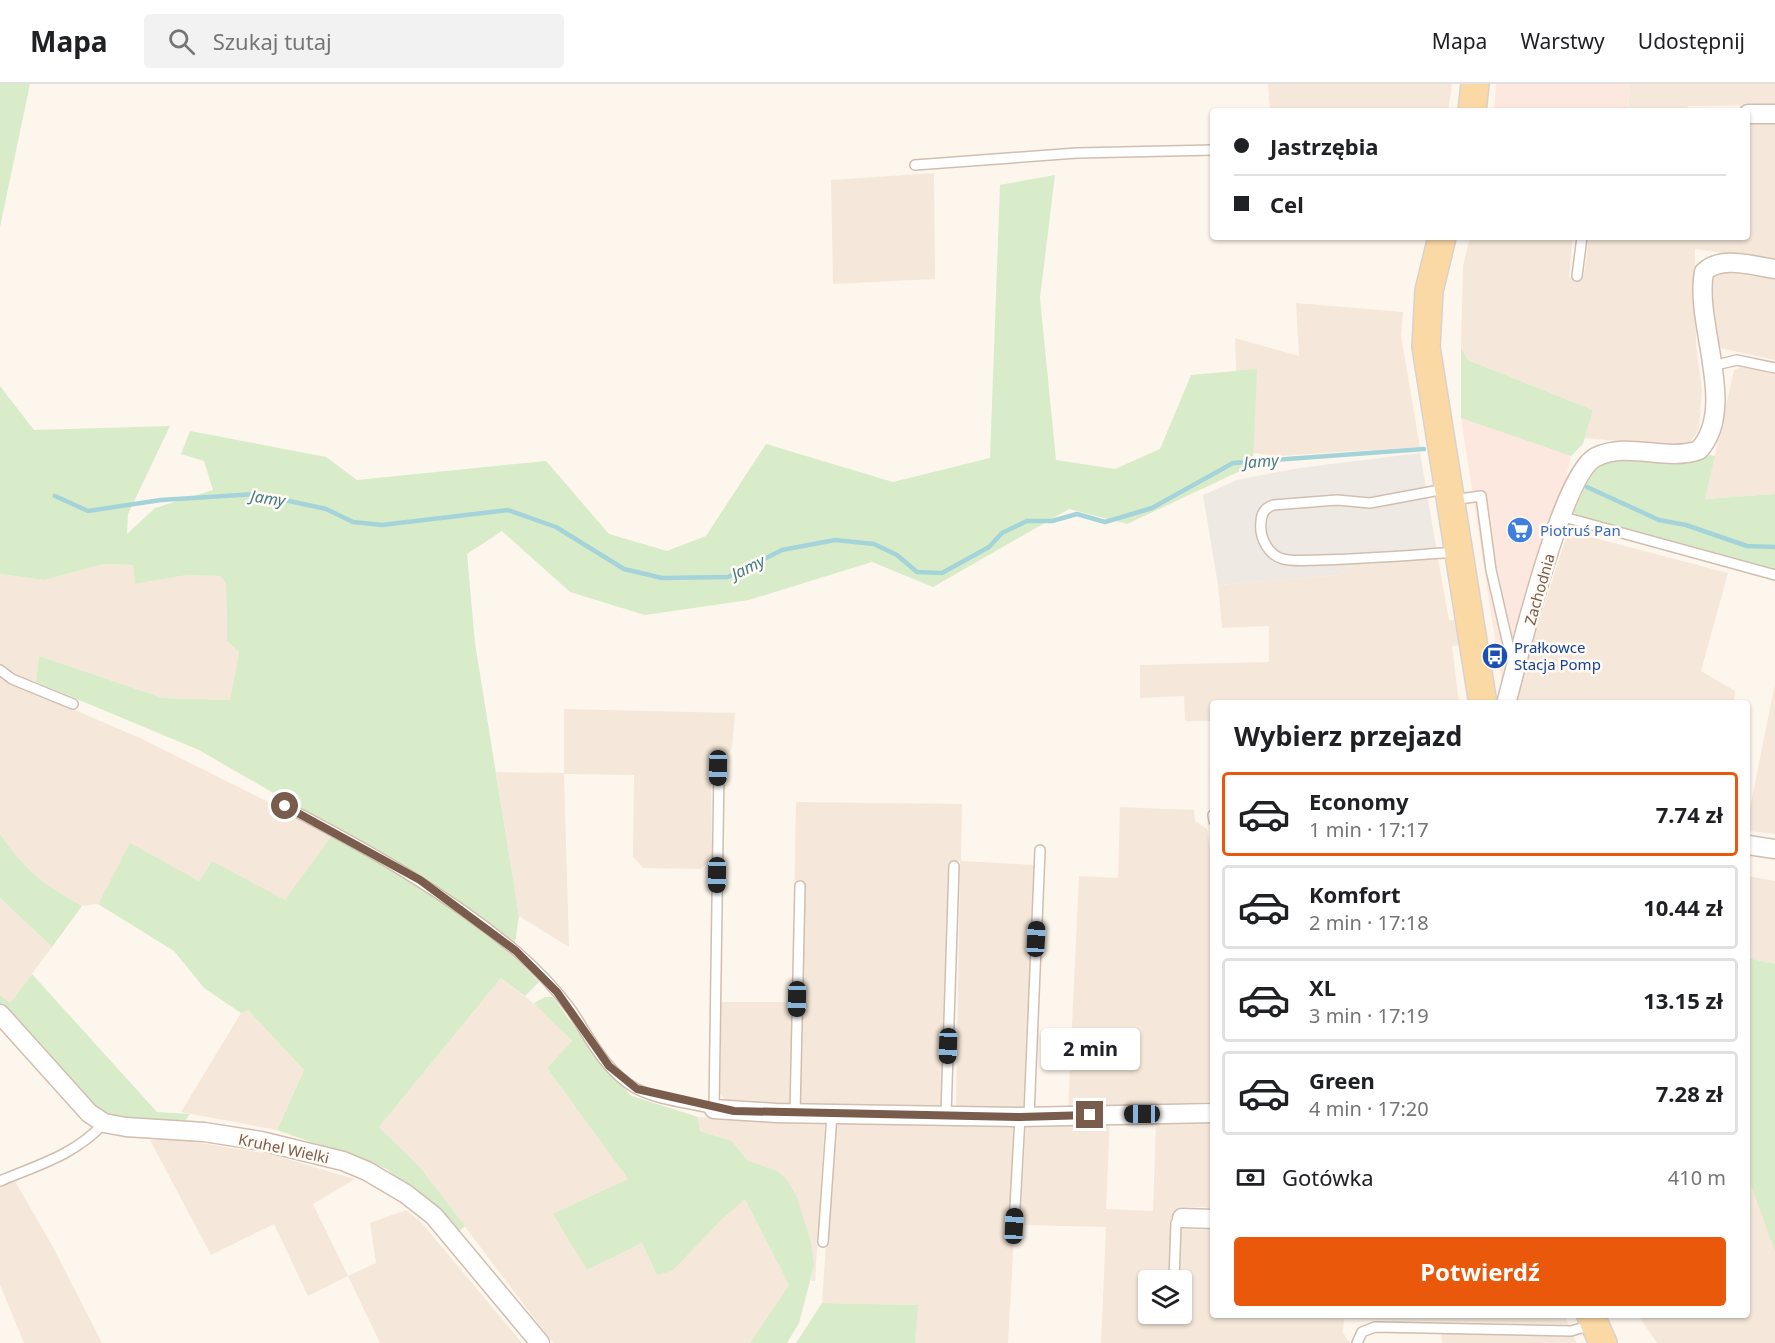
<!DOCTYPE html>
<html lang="pl">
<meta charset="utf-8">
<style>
body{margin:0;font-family:"Noto Sans",sans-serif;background:#f2f2f2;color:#202124;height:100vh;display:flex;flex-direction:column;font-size:22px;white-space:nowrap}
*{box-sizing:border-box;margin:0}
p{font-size:20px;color:#757577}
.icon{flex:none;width:33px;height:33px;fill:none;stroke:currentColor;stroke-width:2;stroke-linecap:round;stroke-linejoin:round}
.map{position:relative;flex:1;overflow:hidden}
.sheet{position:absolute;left:1210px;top:616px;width:540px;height:618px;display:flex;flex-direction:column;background:#fff;border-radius:6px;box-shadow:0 2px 4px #0004}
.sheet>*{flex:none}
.top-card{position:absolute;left:1210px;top:24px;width:540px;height:132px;border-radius:6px;box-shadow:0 2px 4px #0004;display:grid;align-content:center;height:132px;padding:0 24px;background:#fff}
.controls{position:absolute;left:1138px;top:1186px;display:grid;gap:12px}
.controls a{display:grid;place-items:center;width:54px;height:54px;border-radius:6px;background:#fff;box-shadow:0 2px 4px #0004;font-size:30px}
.end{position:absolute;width:27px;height:27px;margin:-14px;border:8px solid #7a5c4d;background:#fff;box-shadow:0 0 0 3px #fff}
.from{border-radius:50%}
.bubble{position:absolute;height:42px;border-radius:6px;background:#fff;box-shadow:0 2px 4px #0004;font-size:20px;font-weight:700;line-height:42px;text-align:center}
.car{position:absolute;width:18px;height:36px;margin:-18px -9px;border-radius:8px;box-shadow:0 0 4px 2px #0007;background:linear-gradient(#222 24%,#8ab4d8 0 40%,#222 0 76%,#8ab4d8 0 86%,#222 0)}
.top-card b{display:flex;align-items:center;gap:21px;height:57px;font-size:22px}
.top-card b+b{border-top:2px solid #e0e0e0}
.top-card i{width:15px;height:15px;background:#202124}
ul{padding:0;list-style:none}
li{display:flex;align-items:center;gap:18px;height:84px;margin:0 12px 9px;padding:0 12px;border:3px solid #e0e0e0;border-radius:6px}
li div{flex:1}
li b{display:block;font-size:22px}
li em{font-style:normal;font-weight:700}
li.active{border-color:#ea580c}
li>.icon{width:54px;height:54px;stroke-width:1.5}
h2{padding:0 24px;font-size:27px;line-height:72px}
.pay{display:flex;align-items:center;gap:15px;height:66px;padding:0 24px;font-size:22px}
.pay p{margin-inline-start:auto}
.button{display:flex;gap:12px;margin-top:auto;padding:12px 24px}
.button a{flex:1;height:69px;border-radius:6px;background:#ea580c;color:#fff;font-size:24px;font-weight:700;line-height:69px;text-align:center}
header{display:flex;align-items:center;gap:36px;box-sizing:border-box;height:84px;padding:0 30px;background:#fff;border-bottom:2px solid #e0e0e0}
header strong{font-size:28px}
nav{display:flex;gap:33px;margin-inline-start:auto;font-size:21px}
.search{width:420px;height:54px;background:#f2f2f2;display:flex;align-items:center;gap:15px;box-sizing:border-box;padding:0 21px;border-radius:6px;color:#757577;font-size:22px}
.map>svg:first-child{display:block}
.residential{fill:#f5e8da}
.commercial{fill:#fde8e0}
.industrial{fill:#efe9e4}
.green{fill:#d8ecc9}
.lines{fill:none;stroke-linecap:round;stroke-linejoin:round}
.stream{stroke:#a5d3da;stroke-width:4.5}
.service-casing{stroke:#d1beb0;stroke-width:12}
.minor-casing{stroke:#d1beb0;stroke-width:21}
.primary-casing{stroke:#dad1cd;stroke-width:30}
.service{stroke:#fff;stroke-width:9}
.minor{stroke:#fff;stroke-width:18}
.primary{stroke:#fbd9a5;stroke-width:27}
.route{stroke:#7a5c4d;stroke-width:8}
.labels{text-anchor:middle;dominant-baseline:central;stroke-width:5;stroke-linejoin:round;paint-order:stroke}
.shop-label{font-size:15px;fill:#366cbe;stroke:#fffaf3;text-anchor:start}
.street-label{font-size:15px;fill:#7a5c4d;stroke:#fffaf3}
.transit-label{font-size:15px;fill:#164399;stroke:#fffaf3;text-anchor:start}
.water-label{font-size:16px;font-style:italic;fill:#437c86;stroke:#fffaf3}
</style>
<header>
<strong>Mapa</strong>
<div class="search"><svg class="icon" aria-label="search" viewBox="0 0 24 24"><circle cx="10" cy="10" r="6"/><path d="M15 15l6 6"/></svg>Szukaj tutaj</div>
<nav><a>Mapa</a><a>Warstwy</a><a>Udostępnij</a></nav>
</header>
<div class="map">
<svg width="1775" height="1259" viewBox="0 0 1775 1259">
<rect width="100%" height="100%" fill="#fdf6ec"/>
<path class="residential" d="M1268,0H1452L1448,27H1270Z
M1630,0H1775V21L1690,22L1677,27H1628Z
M1775,39V177L1695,165L1696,260L1702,306L1699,345L1690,358L1664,361L1585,354L1593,326L1468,276L1461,264L1463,182L1470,153H1573L1569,194L1584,191L1589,153H1748V40Z
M934,89L935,195L833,200L831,96Z
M1720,188L1775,195V276L1715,263L1710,201L1713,193Z
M1296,219L1403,228L1401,252L1420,363L1278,372L1225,366L1238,342L1235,254L1299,272Z
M1742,282L1775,289V410L1705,415L1734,286Z
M1568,447L1728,489L1701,587L1735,607L1734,619L1513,620Z
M1438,474L1449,536H1456L1460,561L1452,562L1459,619L1214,620L1213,637H1185L1184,612L1140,614V581L1269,578V542L1222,544L1218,501L1338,491L1354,479Z
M104,480L133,481L135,500L187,491L220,492L226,500L227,557L239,568L230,616L163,614L39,572L36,598L0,585V490L44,496Z
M0,594L140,654L333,750L285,817L212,777L199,797L130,760L98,820L82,822L37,796L14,770L0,750Z
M1775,599V750L1748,747V734Z
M564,625L735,629L732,664L711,693L712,773L701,785L643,784L633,773L634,691L564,690L569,863L519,832L496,688L564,689Z
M796,718L962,720L961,777L1036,781L1025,1027L956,1025L960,777L948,778L942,1026L804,1022L798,1016L802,819H794Z
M1120,723L1194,726L1195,737L1207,745L1213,782V1017L1146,1024L1068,1026L1079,792L1118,794Z
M1748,792L1775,797V880L1748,874Z
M0,814L52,863L10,919L0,911Z
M501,894L546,929L572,958L547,984L628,1095L587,1186L642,1159L657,1191L745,1114L789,1201L750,1259H553L419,1082L379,1043Z
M721,918H792L790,1023L731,1022L720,1010Z
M248,926L304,986L277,1046L181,1028L241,929Z
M1748,989L1775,994V1259H1657L1640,1234L1643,1232H1748Z
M698,1033L825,1035L815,1197H811L814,1182L777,1087L747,1076L732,1057L700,1047Z
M839,1036H1015L1009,1137L1004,1142L1014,1152L1008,1259H915L917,1221L822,1219L834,1040Z
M1110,1037L1106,1125L1153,1127L1156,1037H1213V1126L1206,1123H1181V1128H1172L1169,1197H1149V1230H1182V1197H1178L1180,1145L1206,1146L1213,1143L1214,1232H1565L1569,1241L1344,1235L1343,1249L1350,1259H1101L1106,1143L1024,1141L1020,1137L1026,1041Z
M175,1055L270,1070L355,1095L313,1120L348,1192L376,1179L370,1139L406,1126L421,1138L522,1259H380L348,1192L308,1212L274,1140L211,1171L150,1056Z
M15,1097L53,1163L102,1259H24L0,1201V1103Z
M1441,1249L1573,1252L1577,1259H1442Z"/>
<path class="commercial" d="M1496,0H1630L1628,27H1494Z
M1461,334L1571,372L1560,418L1502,601Z"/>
<path class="industrial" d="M1420,369L1438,474L1354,479L1338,491L1218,501L1203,411L1237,396L1299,384Z"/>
<path class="green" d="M0,0H30L0,143Z
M1055,91L1040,214L1056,376L1115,385L1160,365L1191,291L1257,285L1253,381L1127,440L1069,425L933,503L872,478L749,516L645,531L570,508L502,447L467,470L475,559L519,832L515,859L441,806L199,666L36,598L39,572L163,614L230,616L239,568L227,557L226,500L220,492L187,491L135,500L133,481L104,480L44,496L0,490V302L34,346L170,342L128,430L127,450L155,424L213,406L204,377L181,370L190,347L326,373L357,396L546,377L609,450L667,467L706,452L766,360L893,398L990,374L1000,101Z
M1461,264L1468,276L1593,326L1583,360L1571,372L1461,334Z
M1701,369L1715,372L1705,415L1775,410V487L1579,433L1571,426L1570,415L1605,374Z
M0,750C27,789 42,799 82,822L52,863L0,814Z
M333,750C401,793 484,839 539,898L525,912L501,894L379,1043L419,1082L465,1142L457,1149L387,1085L277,1046L304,986L248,926L241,929L204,904L174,867L98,820L130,759L199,797L212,777L285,816Z
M1748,874L1775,880V1167L1748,1093Z
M32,890L157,1028L190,1030L184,1038C155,1036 121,1040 96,1024L0,920V911L10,919Z
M545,913H553L607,988L632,1012L698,1033L700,1047L732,1057L747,1076L777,1087L787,1096L797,1113L811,1159L814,1182L799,1239L787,1259H750L789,1201L745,1115L721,1136L672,1187L657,1191L642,1159L587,1186L553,1130L628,1095L547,984L572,957L534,919Z
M822,1219L918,1221L915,1259H796Z"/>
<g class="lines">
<path class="stream" d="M1587,403L1659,436L1686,441L1747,462L1775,463
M55,412L88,427L161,416L257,410L326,425L353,438L382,441L508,426L556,443L624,485L662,494L728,493L782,466L835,456L874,460L897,471L917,488L942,489L989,463L1002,449L1027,437H1052L1077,430L1105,438L1152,424L1233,379L1424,365"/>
<defs>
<path id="service" d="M915,81L1077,69L1214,66
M1577,192L1582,153
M1712,282L1737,276L1775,284
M1445,405L1370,419L1337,416L1273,421C1265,424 1261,430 1261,438C1259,453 1268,471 1283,475C1294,478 1308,476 1320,476C1366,475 1412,471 1458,468
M1452,416L1481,412L1491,486L1511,573L1516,576
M1560,432L1775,491
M0,586L12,595L73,620
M285,722C366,764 445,808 516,867C537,885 556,905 572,927C590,954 605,987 635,1004C657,1016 690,1019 714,1025L719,684
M1213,731L1214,737
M795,1029L800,802
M946,1031L954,782
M1029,1032L1040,766
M0,1097C38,1081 75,1071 104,1039
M1014,1141L1020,1033
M823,1158L832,1030
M1174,1197L1176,1139L1182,1134
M1357,1259L1362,1248L1375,1243L1571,1247L1592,1241"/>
<path id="minor" d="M1748,30H1775
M1506,620C1518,576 1562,389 1596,373C1629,357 1665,378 1699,366C1738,323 1694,240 1704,188C1721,171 1753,182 1775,185
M1748,761L1775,765
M0,930L89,1029L104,1039L126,1043L204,1048L261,1057L343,1077L367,1087L406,1110L434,1132L540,1259
M714,1025L776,1029L1020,1033L1214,1029
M1182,1134L1214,1135"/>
<path id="primary" d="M1472,27L1475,0
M1442,153L1429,207L1426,263L1483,620
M1591,1232L1603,1259"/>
</defs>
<use href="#service" class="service-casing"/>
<use href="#minor" class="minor-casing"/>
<use href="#primary" class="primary-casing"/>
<use href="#service" class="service"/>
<use href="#minor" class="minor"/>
<use href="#primary" class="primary"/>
</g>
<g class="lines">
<path class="route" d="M285,722L420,796L516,867L557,908L609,982L637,1005L734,1027L1020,1033L1090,1031"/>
</g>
<defs>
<symbol id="supermarket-disc" viewBox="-11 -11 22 22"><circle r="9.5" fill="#3f7fe0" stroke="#fffaf3"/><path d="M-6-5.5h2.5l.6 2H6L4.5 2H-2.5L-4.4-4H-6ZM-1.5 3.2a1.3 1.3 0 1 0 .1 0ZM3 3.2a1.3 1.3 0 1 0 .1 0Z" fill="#fff"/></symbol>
<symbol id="bus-disc" viewBox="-11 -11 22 22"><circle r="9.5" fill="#1a4fb4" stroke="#fffaf3"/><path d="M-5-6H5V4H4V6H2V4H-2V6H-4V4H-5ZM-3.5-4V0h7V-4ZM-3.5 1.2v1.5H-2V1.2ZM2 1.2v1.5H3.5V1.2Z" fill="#fff"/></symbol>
</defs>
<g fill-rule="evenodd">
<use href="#supermarket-disc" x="1505" y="431" width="30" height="30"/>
<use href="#bus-disc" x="1480" y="557" width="30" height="30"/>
</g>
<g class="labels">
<g class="shop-label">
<text x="1540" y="446">Piotruś Pan</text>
</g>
<g class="street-label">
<text transform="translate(1539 505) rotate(-74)">Zachodnia</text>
<text transform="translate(284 1064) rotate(12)">Kruhel Wielki</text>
</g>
<g class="transit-label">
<text x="1514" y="563">Prałkowce<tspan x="1514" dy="17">Stacja Pomp</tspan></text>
</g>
<g class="water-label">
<text transform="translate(1261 377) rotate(-4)">Jamy</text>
<text transform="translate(268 414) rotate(8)">Jamy</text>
<text transform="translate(748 483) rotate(-26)">Jamy</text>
</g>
</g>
</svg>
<div class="controls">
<a><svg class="icon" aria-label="layers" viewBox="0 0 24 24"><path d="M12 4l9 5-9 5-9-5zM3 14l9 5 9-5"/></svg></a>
</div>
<i class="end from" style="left:285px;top:722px"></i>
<i class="end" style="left:1090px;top:1031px"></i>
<div class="bubble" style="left:1041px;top:944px;width:99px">2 min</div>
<i class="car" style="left:718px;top:684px;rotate:181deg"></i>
<i class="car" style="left:717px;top:791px;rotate:181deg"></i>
<i class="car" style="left:1036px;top:855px;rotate:3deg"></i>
<i class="car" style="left:797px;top:915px;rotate:181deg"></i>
<i class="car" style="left:948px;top:962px;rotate:182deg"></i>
<i class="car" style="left:1142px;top:1030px;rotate:270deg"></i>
<i class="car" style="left:1014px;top:1142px;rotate:3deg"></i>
<div class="top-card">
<b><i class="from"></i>Jastrzębia</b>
<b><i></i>Cel</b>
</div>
<section class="sheet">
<h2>Wybierz przejazd</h2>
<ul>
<li class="active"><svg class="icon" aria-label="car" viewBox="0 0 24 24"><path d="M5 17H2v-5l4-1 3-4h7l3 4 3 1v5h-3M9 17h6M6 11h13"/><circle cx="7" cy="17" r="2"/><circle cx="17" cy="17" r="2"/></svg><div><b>Economy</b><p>1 min · 17:17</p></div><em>7.74 zł</em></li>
<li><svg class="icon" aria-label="car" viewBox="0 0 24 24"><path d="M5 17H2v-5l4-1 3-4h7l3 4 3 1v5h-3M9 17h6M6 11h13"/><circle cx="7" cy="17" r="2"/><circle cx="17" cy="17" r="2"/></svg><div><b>Komfort</b><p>2 min · 17:18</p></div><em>10.44 zł</em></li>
<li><svg class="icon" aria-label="car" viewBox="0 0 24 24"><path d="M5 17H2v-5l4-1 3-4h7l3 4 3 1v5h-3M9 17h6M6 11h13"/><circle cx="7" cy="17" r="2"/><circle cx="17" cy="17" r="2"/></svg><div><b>XL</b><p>3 min · 17:19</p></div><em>13.15 zł</em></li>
<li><svg class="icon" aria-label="car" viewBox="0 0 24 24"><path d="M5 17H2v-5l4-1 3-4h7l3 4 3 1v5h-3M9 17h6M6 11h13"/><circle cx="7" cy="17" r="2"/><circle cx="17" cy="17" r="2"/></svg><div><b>Green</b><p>4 min · 17:20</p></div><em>7.28 zł</em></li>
</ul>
<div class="pay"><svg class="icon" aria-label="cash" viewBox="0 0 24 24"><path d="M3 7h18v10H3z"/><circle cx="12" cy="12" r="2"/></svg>Gotówka<p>410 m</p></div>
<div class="button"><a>Potwierdź</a></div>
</section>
</div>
